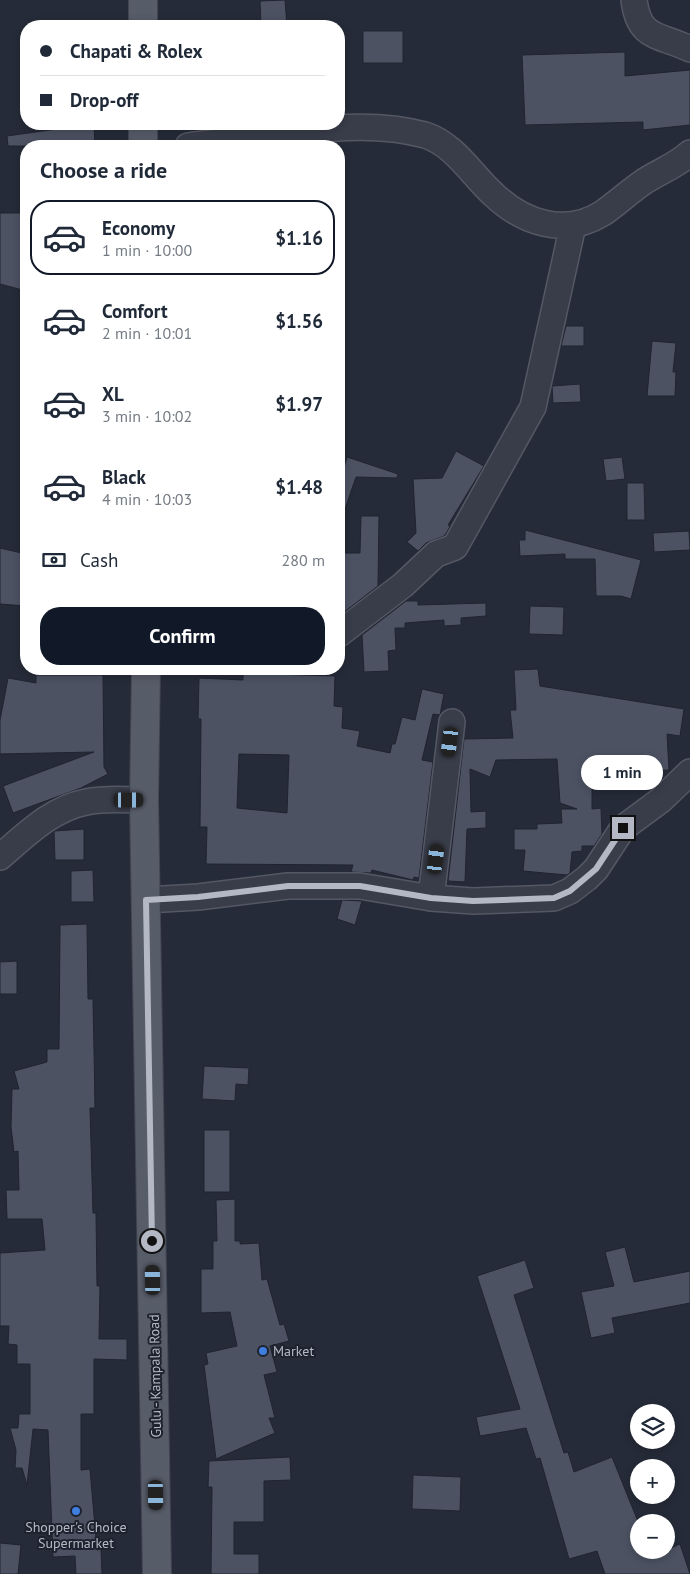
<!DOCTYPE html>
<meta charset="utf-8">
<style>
body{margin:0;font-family:"PT Sans",sans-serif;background:#f6f6f7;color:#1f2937;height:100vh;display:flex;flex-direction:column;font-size:19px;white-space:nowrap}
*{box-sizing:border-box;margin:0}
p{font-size:16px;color:#747a83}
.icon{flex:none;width:28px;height:28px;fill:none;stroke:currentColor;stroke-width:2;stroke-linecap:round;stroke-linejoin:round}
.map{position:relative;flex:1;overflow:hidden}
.sheet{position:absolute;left:20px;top:140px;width:325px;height:535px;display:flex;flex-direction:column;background:#fff;border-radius:20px;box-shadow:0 2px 8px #0003}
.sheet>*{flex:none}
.guide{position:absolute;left:20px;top:20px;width:325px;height:110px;border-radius:20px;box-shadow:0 2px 8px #0003;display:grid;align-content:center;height:110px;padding:0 20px;background:#fff}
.controls{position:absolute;left:630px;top:1404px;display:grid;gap:10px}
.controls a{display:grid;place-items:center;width:45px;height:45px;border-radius:50%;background:#fff;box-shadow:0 2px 8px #0003;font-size:25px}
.end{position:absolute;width:22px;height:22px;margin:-11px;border:6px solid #b4b8c5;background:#111;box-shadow:0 0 0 2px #111}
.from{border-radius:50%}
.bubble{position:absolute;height:35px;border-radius:18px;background:#fff;box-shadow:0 2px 8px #0003;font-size:16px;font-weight:800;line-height:35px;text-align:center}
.car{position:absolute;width:15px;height:30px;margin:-15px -8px;border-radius:6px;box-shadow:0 0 4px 1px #0007;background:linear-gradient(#222 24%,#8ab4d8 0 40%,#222 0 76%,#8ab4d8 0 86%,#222 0)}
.guide b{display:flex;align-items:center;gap:18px;height:48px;font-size:19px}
.guide b+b{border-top:1px solid #e0e1e3}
.guide i{width:12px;height:12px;background:#1f2937}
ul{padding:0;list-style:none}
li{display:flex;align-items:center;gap:15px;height:75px;margin:0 10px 8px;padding:0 10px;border:2px solid transparent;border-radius:20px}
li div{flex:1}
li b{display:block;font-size:19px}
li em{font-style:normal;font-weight:800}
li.on{border-color:#111827}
li>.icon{width:45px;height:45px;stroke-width:1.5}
h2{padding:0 20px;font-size:22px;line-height:60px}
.pay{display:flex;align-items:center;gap:12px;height:55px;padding:0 20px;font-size:19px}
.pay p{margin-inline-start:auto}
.action{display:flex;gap:10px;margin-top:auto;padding:10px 20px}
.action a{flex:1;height:58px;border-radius:20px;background:#111827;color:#fff;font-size:20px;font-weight:800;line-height:58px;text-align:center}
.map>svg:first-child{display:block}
.building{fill:#4c5262;stroke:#202430;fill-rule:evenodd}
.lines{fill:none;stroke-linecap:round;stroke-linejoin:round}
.minor-casing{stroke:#545864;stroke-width:28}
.major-casing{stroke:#424652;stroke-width:30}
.minor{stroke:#393d49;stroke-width:25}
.major{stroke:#575c69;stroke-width:28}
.route{stroke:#b4b8c5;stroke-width:6}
.shop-dot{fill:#3f7fe0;stroke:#1e222e;stroke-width:2}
.labels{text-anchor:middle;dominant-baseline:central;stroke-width:4;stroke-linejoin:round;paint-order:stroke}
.poi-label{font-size:14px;fill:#b4b8c5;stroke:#1e222e;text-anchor:start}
.street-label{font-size:14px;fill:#b4b8c5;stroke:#1e222e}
</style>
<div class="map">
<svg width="690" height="1574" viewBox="0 0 690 1574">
<rect width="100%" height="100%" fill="#252b38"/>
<path class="building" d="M285,0L287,26H261L260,1Z
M363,31H403V63H363Z
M625,52V76L690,70V125L643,130V122L525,125L522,55Z
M71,124H94L95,146H8L7,136L71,127Z
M0,213H26L23,235L26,236V291L0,284Z
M566,326H584V346H561Z
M652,341L676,343L673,372H676L675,396H647Z
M580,384L581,402L553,403L552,386Z
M456,451L484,466L448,525L450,526L447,532L444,536L426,543L418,551L407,542L416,533L413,479L442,478Z
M347,457L398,474L397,478L356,477L342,518H339V469L343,471Z
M622,457L625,479L606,481L603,459Z
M627,483H644L645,520H627Z
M361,516H379L378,586L339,616V553H360Z
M525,530L641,560L631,599L621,596H596L595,559H565V554L520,556L519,540H525Z
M689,531L690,550L654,552L653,533Z
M0,548L26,554V606L0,604Z
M406,601H418V605L486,603V616L461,618V625L444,626V620L405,623V628H395L396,650L388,651L389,671L364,672L362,635Z
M530,606L564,607L563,635L529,634Z
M243,669H272V674L335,676L334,706L343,707L342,728L360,731L357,746L390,753L392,744H395L402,717L415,720L422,689L444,694L440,715L433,714L422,760L433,762L419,878L414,877L413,880L372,870L371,873L351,872L353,865L206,864L207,827H200L201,719H198L199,678L243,680ZM239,754L289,755L287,813L237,808Z
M538,669L540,686L684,709L680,736L667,734L669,770L592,773V809L601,808L602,834L594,846H582V851L572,852L570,873L567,875L523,871L525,850H514V829H537V824L562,823L561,809H577L560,803L557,759L496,760L490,777L470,769L471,812L486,811V828L467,829L465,882L448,881L464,739L513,738L510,710H516L514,670Z
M36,675H103L104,767L108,774L81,788L13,813L3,786L94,752L0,754V720L8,678L36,683Z
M84,829V860H55L54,831Z
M93,870L94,902H71V871Z
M342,900L362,901L355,925L337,919Z
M87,924L88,999H93L94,1050L95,1108H90L93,1213H96L97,1286H100L99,1339H127V1360L94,1359V1414H81V1470L90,1469L97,1550L101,1549L102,1574H76L75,1556L53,1557L48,1430L33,1429L27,1485L22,1468H15L16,1450L10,1428H18L19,1414H30V1364H17V1345L8,1344L9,1326H0V1253L45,1250L42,1219H7L6,1190H19L18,1151L14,1152L11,1127L12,1089H19L14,1071L47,1062V1049H59L60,925Z
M17,961V994H0V962Z
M204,1066L249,1068L248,1085L236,1084L235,1101L202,1099Z
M204,1130H230V1192H204Z
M235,1199V1241H240V1244L259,1243L262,1280L267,1279L280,1325L284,1324L289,1341L270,1346L277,1372L264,1375L275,1418H269L275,1433L216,1459L204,1365L208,1364L206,1353L237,1346L230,1312L201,1313V1269H213V1241H217L216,1200Z
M625,1247L634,1282L690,1271V1303L612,1318L615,1333L591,1338L581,1292L614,1286L605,1252Z
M525,1260L534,1288L514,1295L564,1453L568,1452L574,1472L612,1457L639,1524V1550H666L680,1544L690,1574H605L597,1551L569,1559L540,1458L536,1459L526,1428L480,1436L476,1417L520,1409L477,1276Z
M290,1457L291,1480L264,1481V1522H234V1554H259V1574H211L212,1487H208L209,1461Z
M413,1475L461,1477L460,1511L412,1509Z
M0,1543L21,1545L18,1574H0Z"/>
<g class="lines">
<defs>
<path id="minor" d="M634,0C639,40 659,34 690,49
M188,146C207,143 226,142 245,139C304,131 367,119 425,135C454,144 472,175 493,194C523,223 565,237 603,213C616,204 629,192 642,183C658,172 676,166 690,153
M339,634L403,585L436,554L455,547L533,407L573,225
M0,857C26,835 51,809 86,802C105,798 125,800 144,800
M431,898L452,722
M146,900L198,897L288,886H360L431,898L473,901L554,898L570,891L587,878L596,869L623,828L661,800L690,772"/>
<path id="major" d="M143,0V26
M143,124V146
M146,669L144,800L157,1574"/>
</defs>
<use href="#minor" class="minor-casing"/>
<use href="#major" class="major-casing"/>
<use href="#minor" class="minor"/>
<use href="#major" class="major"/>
</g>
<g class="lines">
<path class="route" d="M152,1241L146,900L198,897L288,886H360L431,898L473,901L554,898L570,891L596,869L623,828"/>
</g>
<g class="shop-dot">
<circle cx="263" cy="1351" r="5"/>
<circle cx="76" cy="1511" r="5"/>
</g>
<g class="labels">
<g class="poi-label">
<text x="273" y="1351">Market</text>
<text x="76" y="1527" text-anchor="middle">Shopper's Choice<tspan x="76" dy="16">Supermarket</tspan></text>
</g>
<g class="street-label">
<text transform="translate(155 1376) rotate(-91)">Gulu - Kampala Road</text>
</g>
</g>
</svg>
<div class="controls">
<a><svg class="icon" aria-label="layers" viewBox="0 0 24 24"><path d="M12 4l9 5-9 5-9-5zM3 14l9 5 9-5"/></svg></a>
<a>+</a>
<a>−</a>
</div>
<i class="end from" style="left:152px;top:1241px"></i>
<i class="end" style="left:623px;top:828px"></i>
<div class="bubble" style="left:581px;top:755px;width:82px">1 min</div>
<i class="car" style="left:450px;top:742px;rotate:187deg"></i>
<i class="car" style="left:129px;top:800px;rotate:90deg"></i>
<i class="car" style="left:436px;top:859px;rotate:7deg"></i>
<i class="car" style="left:153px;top:1280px;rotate:359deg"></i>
<i class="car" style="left:156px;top:1495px;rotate:179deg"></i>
<div class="guide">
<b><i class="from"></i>Chapati &amp; Rolex</b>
<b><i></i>Drop-off</b>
</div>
<section class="sheet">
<h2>Choose a ride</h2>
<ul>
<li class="on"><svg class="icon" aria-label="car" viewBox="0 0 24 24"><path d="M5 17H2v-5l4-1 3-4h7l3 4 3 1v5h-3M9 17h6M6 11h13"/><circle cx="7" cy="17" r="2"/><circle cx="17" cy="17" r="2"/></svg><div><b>Economy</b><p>1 min · 10:00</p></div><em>$1.16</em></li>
<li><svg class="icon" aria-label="car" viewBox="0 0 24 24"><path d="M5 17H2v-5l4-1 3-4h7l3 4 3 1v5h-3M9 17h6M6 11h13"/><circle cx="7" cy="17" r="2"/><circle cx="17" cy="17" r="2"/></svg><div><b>Comfort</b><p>2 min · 10:01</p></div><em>$1.56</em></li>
<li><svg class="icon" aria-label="car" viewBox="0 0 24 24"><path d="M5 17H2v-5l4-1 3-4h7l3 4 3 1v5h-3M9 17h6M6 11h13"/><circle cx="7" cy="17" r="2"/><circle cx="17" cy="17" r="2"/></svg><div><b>XL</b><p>3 min · 10:02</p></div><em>$1.97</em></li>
<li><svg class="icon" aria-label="car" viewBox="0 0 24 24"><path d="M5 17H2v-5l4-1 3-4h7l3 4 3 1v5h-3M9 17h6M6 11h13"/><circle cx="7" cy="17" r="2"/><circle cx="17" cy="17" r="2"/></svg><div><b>Black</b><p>4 min · 10:03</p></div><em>$1.48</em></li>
</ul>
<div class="pay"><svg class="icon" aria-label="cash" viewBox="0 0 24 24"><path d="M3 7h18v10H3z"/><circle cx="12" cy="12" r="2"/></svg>Cash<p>280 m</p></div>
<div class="action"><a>Confirm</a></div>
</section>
</div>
